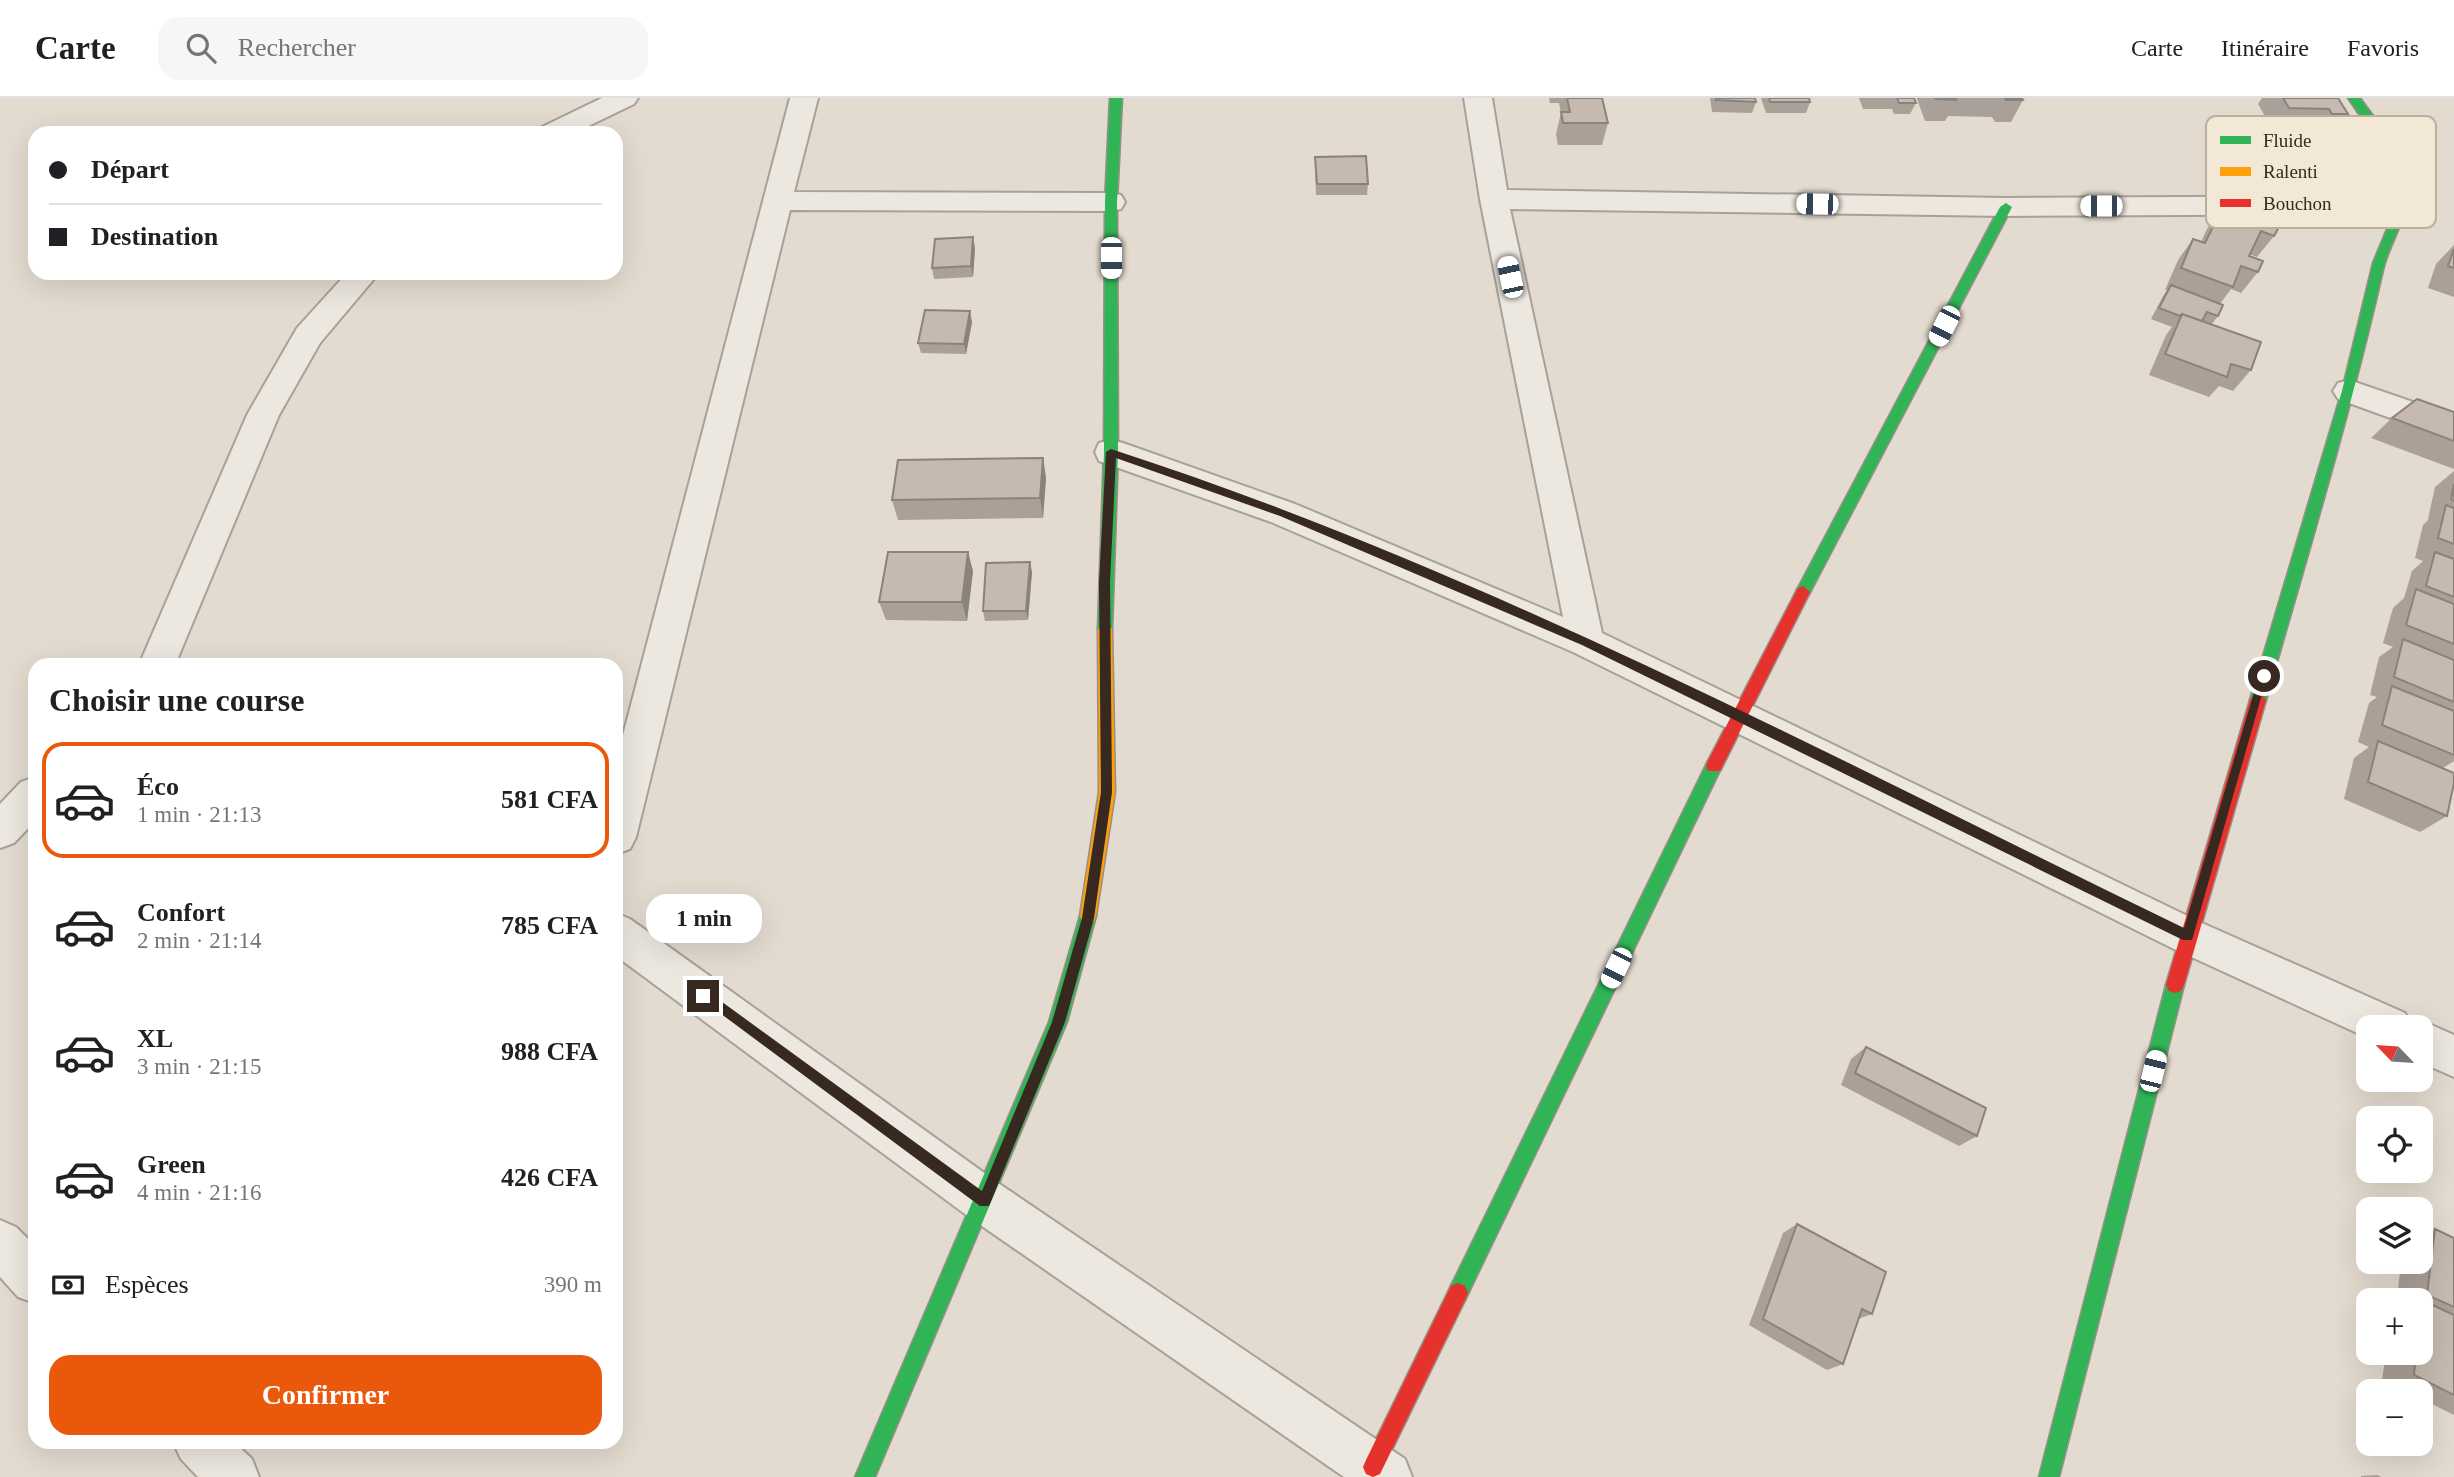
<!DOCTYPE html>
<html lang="fr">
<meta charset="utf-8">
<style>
body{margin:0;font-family:Georgia,serif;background:#f6f6f6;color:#202124;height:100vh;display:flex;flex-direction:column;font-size:26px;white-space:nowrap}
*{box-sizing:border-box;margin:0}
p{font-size:23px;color:#757577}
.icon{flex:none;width:38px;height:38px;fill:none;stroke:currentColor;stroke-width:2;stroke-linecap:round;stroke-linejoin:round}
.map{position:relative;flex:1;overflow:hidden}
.drawer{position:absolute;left:28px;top:560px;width:595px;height:791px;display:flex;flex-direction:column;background:#fff;border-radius:21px;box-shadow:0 7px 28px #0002}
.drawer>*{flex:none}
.hud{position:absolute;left:28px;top:28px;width:595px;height:154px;border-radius:21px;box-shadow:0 7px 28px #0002;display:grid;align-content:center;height:154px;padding:0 21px;background:#fff}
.needle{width:46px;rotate:295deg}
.controls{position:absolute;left:2356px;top:917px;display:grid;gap:14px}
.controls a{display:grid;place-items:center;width:77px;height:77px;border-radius:14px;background:#fff;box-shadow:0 7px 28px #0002;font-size:35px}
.end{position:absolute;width:32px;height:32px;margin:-16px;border:9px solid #372920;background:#fff;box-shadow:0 0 0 4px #fff}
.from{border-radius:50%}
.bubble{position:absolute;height:49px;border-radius:21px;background:#fff;box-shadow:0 7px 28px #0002;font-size:23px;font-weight:800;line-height:49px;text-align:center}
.car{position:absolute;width:21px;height:42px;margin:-21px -10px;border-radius:9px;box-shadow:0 0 5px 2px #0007;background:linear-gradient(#fff 24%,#345 0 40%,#fff 0 76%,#345 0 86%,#fff 0)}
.hud b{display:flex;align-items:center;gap:24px;height:66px;font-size:26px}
.hud b+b{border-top:2px solid #e0e0e0}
.hud i{width:18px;height:18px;background:#202124}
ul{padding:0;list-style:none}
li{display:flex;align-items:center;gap:21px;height:116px;margin:0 14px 10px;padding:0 7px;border:4px solid transparent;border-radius:21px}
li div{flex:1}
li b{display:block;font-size:26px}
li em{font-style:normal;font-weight:800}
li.current{border-color:#ea580c}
li>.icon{width:63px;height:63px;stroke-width:1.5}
h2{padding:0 21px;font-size:32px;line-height:84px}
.pay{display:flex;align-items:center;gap:18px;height:77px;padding:0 21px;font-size:26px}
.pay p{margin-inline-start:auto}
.primary-button{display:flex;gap:14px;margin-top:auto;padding:14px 21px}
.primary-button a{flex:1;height:80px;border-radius:21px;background:#ea580c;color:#fff;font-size:28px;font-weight:800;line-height:80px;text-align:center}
header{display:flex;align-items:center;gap:42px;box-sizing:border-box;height:98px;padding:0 35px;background:#fff;border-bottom:2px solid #e0e0e0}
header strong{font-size:33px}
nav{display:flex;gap:38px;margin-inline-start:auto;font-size:24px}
.search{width:490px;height:63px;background:#f6f6f6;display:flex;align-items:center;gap:18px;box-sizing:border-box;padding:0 24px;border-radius:21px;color:#757577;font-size:26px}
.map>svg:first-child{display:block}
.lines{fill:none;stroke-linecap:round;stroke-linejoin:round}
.street-casing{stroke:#a8a198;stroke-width:4}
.fast-casing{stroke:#989088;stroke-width:3}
.slow-casing{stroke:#989088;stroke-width:3}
.jam-casing{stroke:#989088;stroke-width:3}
.street{fill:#ece7df;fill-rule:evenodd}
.fast{fill:#30b455;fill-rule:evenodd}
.slow{fill:#ff9f0a;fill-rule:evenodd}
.jam{fill:#e5322d;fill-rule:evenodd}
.wall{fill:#aaa097}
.shaded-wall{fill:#8b827b}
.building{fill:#c6bab0;stroke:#8b827b;stroke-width:2}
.route{fill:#372920}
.key{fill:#f3e8d6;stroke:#bbaf9f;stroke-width:2}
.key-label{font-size:19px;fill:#372920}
</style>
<header>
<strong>Carte</strong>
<div class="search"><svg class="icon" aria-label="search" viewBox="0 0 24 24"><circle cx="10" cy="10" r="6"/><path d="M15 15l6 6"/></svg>Rechercher</div>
<nav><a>Carte</a><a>Itinéraire</a><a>Favoris</a></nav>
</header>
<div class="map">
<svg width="2454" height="1379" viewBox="0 0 2454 1379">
<rect width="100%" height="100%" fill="#e3dbcf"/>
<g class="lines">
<defs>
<path id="street" d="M602,0H638L634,6L574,35H538L542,29Z
M790,0H818L794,94L1111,95L1121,97L1125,104L1121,111L1111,113L790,112L636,739L630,751L616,756V664Z
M1464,0H1492L1507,92L2006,100L2403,98L2413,100L2417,107L2413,114L2403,116L2006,118L1510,111L1602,535L2202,825L2405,915L2410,926L2420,922L2454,937V979L2420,964V929H2368V940L2174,851L1573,554L1271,424L1099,363L1095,354L1099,345L1111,342L1123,345L1295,406L1563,519L1480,101Z
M347,175H379L320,245L279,317L175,567H139L247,317L297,230Z
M2349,282L2454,318V343L2338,301L2333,293L2338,285Z
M35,679V723L14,745L0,750V706L21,684Z
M616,815L630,821L1001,1087L1405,1361L1412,1379H1344L969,1119L616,858Z
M0,1122L16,1129L35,1148V1205L18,1199L0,1179Z
M173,1344H234L252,1361L259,1379H198L181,1361Z"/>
<path id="fast" d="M1110,0H1122L1117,104L1118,354L1112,531L1105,537L1098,531L1104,354L1105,104Z
M2348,0H2360C2376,23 2407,58 2409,87C2410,118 2390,142 2383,172C2350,317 2307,459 2266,602L2263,606H2253L2250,602L2342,293L2373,165L2397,107V83L2391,63Z
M2006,105L2012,109L1808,498H1798L1796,494L1798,490L2000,109Z
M1714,661L1720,663L1722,668L1465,1202L1458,1205L1451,1202L1448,1195L1451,1188L1708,663Z
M1088,810L1094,813L1096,818L1067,924L875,1379H855L1049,924L1080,818L1082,813Z
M2175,879L2181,881L2184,887L2059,1379H2039L2166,887L2169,881Z"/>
<path id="slow" d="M1105,525L1112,531L1115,694L1096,818L1094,823L1088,826L1082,823L1080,818L1099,694L1098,531Z"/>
<path id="jam" d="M1803,488L1810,494L1720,673H1708L1706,668L1708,663L1798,490Z
M2258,596L2263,598L2266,602L2184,887L2181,893L2175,895L2169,893L2166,887L2250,602L2253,598Z
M1458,1185L1465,1188L1468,1195L1465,1202L1380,1376L1373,1379L1366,1376L1363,1369L1366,1362L1451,1188Z"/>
</defs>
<use href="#street" class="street-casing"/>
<use href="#fast" class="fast-casing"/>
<use href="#slow" class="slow-casing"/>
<use href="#jam" class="jam-casing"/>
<use href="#street" class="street"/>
<use href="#fast" class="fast"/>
<use href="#slow" class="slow"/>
<use href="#jam" class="jam"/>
</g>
<path class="wall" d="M1549,0H1602L1608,25L1602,47H1558L1556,36L1561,15L1559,5H1550Z
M1710,0H1755L1756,4L1752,15L1712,14Z
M1761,0H1809L1810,4L1806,15H1766Z
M1859,0H1914L1916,5L1910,16H1894L1892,11H1863Z
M1917,0H2022L2023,2L2011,24H1995L1992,19L1948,18L1945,23H1925L1917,1Z
M2262,0H2338L2348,16L2331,38H2315L2312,33L2273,32L2258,6Z
M1315,59L1368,86L1367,97H1316L1315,70Z
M2224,107L2274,138L2257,159L2249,156V158L2258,174L2241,195L2231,191L2220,206L2218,218L2212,226L2251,272L2233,293L2219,288L2209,299L2149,277L2166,237L2172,229L2151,221L2163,198L2167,192H2165L2178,162L2193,141L2201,144L2208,129Z
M2454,147V199L2428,190L2436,166Z
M975,150L973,179L934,181L932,170Z
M972,224L966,256L921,255L918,245Z
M2454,314V371L2371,340L2392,320Z
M1043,360L1046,380L1043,420L898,422L892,402Z
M2454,373V663L2443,670L2447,718L2420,734L2344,701L2354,660L2369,649L2358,644L2369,605L2377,599L2370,597L2379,559L2393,549L2383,545L2393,510L2404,500L2412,473L2423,463L2415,460L2423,427L2429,421H2428L2435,389Z
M973,473L967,523L886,522L879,504Z
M1032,474L1028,522L985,523L983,513Z
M1866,949L1977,1038L1959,1048L1841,987L1851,961Z
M1797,1126L1872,1216L1858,1221L1843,1266L1827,1272L1749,1227L1783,1135Z
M2435,1131L2454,1140V1317L2420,1300V1293H2406L2382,1282L2386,1255H2420V1202H2397L2401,1164H2420V1135Z
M2377,1377L2382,1379H2361V1378Z"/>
<path class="shaded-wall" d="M973,139L975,150L973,179L971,168Z
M970,213L972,224L966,256L964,246Z
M1043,360L1046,380L1043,420L1040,400Z
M968,454L973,473L967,523L962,504Z
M1030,464L1032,474L1028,522L1026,513Z"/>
<path class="building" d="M1567,0H1602L1608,25H1563L1561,14H1570Z
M1716,0H1755L1756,4L1716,2Z
M1769,0H1809L1810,4H1770Z
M1897,0H1914L1916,5H1899Z
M1935,0H1956V2L1936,1Z
M2005,0H2022L2023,2H2006Z
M2283,0H2338L2348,16H2332L2329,11L2289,10Z
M1366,58L1368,86H1317L1315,59Z
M2224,107L2280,127L2274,138L2261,133L2249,158L2263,163L2258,174L2241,168L2233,189L2181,170L2193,141L2205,145Z
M973,139L971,168L932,170L935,141Z
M2454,151V170L2448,168Z
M2171,187L2223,207L2218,218L2207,214L2202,223L2182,216L2180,218L2159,210Z
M925,212L970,213L964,246L918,245Z
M2182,216L2261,244L2251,272L2231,266L2227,279L2165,256Z
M2417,301L2454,314V343L2392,320Z
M1043,360L1040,400L892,402L898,362Z
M2454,386V403L2451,401Z
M2446,407L2454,410V446L2438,440Z
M888,454H968L962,504H879Z
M2435,454L2454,461V499L2426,488Z
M1030,464L1026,513H983L986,465Z
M2416,491L2454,506V546L2406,527Z
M2403,541L2454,562V604L2394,579Z
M2392,588L2454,613V657L2382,627Z
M2378,643L2454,675V685L2447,718L2368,684Z
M1866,949L1986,1010L1977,1038L1855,975Z
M1797,1126L1886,1174L1872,1216L1862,1211L1843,1266L1763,1221Z
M2435,1131L2454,1140V1209L2427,1197Z
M2422,1202L2454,1217V1297L2414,1277L2416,1255H2420V1216Z"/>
<path class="route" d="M1111,351C1482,471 1833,660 2184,830L2259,578L2264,574L2268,575L2192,842H2183L1582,547L1280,418L1116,360L1110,484L1112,694L1094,820L1065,924L989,1108H980L697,898L698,893H707L982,1093L1052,924L1082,820L1101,694L1099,484L1106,354Z"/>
<rect x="2206" y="18" width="230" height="112" rx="10" class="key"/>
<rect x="2220" y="38" width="31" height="8" fill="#30b455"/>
<rect x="2220" y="69" width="31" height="9" fill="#ff9f0a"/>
<rect x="2220" y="101" width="31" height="8" fill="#e5322d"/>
<g class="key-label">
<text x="2263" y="49">Fluide</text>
<text x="2263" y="80">Ralenti</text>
<text x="2263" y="112">Bouchon</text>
</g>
</svg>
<div class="controls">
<a><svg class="needle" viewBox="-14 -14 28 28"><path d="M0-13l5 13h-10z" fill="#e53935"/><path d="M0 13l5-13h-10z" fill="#757577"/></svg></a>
<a><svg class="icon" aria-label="locate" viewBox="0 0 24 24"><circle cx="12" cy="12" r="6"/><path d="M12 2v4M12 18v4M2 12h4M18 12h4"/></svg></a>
<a><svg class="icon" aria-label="layers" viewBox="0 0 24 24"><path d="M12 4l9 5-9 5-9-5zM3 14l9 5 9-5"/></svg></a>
<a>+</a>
<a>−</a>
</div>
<i class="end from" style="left:2264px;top:578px"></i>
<i class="end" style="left:703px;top:898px"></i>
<div class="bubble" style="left:646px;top:796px;width:116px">1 min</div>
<i class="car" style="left:1817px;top:106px;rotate:271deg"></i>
<i class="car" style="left:2101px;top:108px;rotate:270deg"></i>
<i class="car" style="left:1111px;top:160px;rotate:180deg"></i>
<i class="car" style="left:1510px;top:179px;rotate:348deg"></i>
<i class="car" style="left:1944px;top:228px;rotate:207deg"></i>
<i class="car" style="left:1616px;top:870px;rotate:206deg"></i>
<i class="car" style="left:2153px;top:973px;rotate:14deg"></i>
<div class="hud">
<b><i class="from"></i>Départ</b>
<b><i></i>Destination</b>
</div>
<section class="drawer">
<h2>Choisir une course</h2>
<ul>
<li class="current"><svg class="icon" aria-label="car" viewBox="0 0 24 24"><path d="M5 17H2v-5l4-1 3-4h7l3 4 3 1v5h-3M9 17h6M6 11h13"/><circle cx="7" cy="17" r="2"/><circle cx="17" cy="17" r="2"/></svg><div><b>Éco</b><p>1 min · 21:13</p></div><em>581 CFA</em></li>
<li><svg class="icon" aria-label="car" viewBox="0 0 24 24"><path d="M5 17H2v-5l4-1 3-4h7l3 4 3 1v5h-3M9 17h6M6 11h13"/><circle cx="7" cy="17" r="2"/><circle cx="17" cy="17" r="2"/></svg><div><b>Confort</b><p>2 min · 21:14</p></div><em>785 CFA</em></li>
<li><svg class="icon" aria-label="car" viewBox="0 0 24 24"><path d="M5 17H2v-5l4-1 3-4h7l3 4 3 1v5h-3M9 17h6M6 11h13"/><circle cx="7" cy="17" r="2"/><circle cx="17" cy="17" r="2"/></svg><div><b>XL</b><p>3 min · 21:15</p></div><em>988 CFA</em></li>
<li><svg class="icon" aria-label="car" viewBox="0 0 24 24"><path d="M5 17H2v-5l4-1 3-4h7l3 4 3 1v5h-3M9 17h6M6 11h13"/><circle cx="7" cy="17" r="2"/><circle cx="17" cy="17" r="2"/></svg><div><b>Green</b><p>4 min · 21:16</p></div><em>426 CFA</em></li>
</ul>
<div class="pay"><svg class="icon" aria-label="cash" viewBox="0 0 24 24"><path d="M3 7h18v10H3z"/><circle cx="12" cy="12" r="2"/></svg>Espèces<p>390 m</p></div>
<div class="primary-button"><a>Confirmer</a></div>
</section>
</div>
